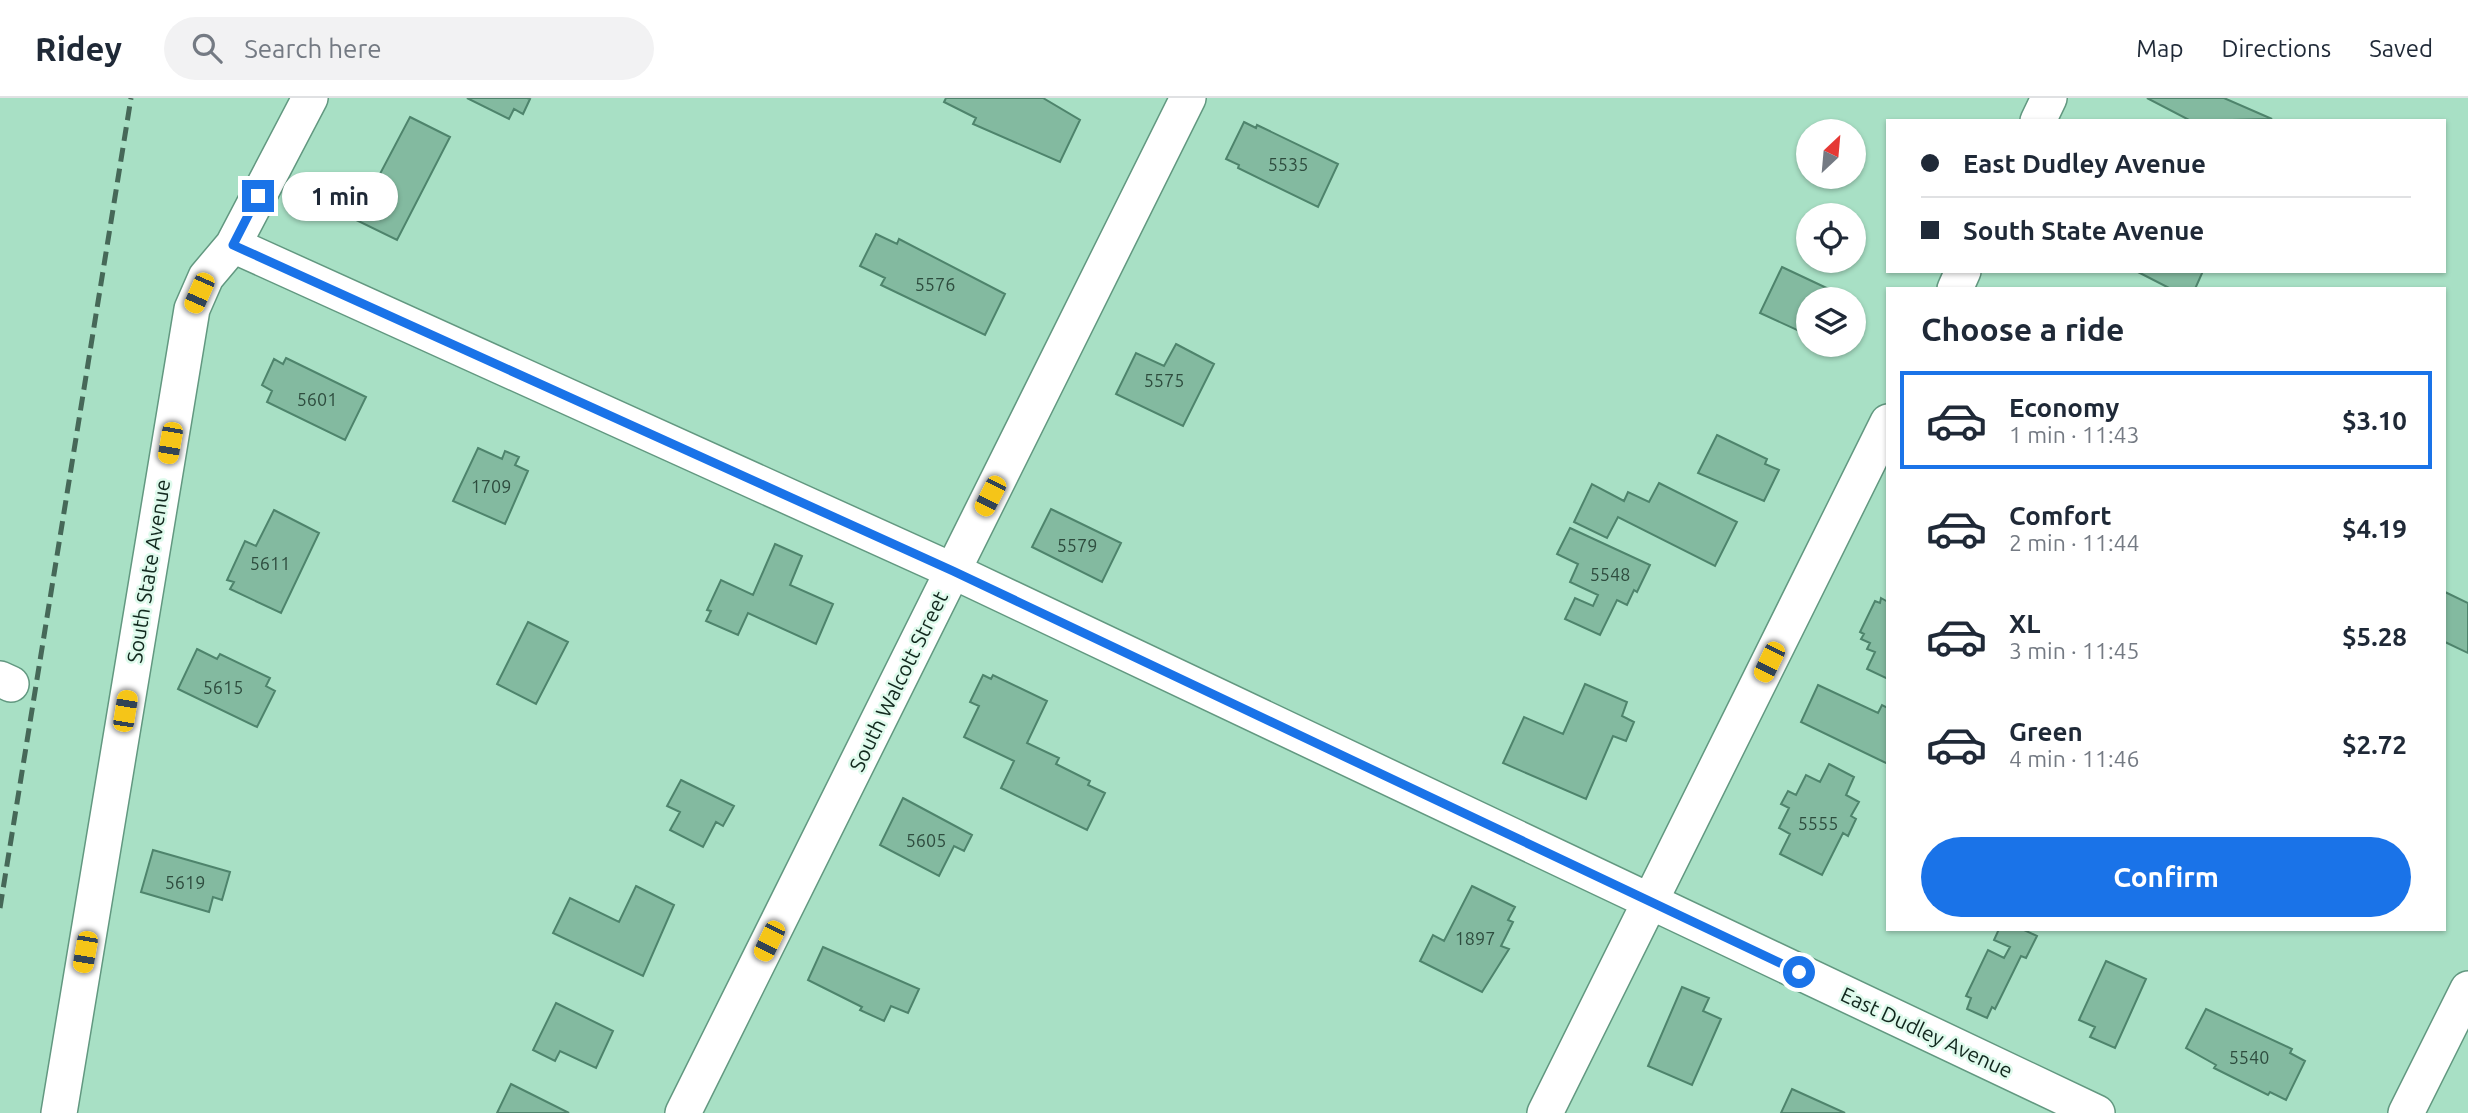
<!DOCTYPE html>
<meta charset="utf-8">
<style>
body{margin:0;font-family:Ubuntu,sans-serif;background:#f2f2f3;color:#1f2937;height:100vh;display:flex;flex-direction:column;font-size:26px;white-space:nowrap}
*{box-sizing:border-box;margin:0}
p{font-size:23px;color:#747a83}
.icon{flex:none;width:38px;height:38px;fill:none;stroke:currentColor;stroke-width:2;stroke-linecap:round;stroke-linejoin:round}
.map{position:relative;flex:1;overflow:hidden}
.panel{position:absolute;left:1886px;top:189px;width:560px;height:644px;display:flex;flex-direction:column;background:#fff;border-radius:0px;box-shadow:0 2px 5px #0004}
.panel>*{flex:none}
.banner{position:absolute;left:1886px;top:21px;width:560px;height:154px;border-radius:0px;box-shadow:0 2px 5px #0004;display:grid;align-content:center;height:154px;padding:0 35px;background:#fff}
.needle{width:46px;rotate:26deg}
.buttons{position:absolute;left:1796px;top:21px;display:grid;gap:14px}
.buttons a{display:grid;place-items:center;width:70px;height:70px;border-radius:50%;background:#fff;box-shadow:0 2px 5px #0004;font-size:35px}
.end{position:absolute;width:32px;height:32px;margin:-16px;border:9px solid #1a73e8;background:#fff;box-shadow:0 0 0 4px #fff}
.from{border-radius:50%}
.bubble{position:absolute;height:49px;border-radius:24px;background:#fff;box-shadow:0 2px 5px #0004;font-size:23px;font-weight:600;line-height:49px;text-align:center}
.car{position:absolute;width:21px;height:42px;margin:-21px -10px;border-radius:9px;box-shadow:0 0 5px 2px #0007;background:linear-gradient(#f5c518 24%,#345 0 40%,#f5c518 0 76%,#345 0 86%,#f5c518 0)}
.banner b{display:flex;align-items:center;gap:24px;height:66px;font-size:26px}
.banner b+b{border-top:2px solid #e0e1e3}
.banner i{width:18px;height:18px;background:#1f2937}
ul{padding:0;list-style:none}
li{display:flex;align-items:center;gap:21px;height:98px;margin:0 14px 10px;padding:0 21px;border:4px solid transparent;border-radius:0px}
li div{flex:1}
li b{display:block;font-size:26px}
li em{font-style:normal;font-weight:600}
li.selected{border-color:#1a73e8}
li>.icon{width:63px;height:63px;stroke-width:1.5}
h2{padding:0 35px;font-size:32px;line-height:84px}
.cta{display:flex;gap:14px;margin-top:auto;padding:14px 35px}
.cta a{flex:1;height:80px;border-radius:42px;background:#1a73e8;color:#fff;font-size:28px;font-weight:600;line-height:80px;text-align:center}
header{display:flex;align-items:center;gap:42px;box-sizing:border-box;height:98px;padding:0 35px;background:#fff;border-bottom:2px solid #e0e1e3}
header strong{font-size:33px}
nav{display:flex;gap:38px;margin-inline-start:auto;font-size:24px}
.search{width:490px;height:63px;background:#f2f2f3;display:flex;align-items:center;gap:18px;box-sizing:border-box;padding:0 24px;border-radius:38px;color:#747a83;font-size:26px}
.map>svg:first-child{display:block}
.building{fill:#83baa0;stroke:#4e846c;stroke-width:2}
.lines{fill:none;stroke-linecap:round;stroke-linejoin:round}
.street-casing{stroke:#629880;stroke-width:38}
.street{stroke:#fff;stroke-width:35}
.rail{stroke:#466858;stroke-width:5;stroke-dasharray:14 7;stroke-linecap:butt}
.route{stroke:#1a73e8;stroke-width:9}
.labels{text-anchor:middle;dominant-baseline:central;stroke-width:5;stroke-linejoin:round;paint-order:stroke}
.number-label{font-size:18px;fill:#2e4c3e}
.street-label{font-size:21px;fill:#11271d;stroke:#defaec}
</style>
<header>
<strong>Ridey</strong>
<div class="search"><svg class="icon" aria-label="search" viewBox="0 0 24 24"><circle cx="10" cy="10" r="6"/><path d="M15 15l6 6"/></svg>Search here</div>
<nav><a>Map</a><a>Directions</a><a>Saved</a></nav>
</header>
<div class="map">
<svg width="2468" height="1015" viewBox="0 0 2468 1015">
<rect width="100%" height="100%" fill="#a8e0c5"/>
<path class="building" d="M467,0H527L530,1L523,16L514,11L509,21Z
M946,0H1043L1080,22L1060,64L973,26L976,20L944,4Z
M2147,0H2224L2272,21L2191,23Z
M410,19L450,39L397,142L348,118L363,89L371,93Z
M1244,24L1256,30L1257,27L1338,66L1318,109L1238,70L1239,67L1226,61Z
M876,136L897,146L899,141L1005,196L985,237L881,187L885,180L860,168Z
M1782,169L1850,201H1808V237L1760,215Z
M2136,173H2203L2195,191H2171Z
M1176,246L1214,266L1183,328L1116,296L1136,255L1164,268Z
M286,260L366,299L345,342L267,304L272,293L262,287L274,261L283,266Z
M1717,337L1767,361L1765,366L1779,372L1764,403L1698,375Z
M478,350L502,361L505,353L519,359L515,367L528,373L505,426L453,403Z
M1659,385L1737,424L1715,468L1618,419L1607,440L1574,424L1592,386L1624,403L1628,394L1649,404Z
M1051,411L1121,445L1102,484L1032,449Z
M274,412L319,435L281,515L230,491L234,484L227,482L245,443L256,448Z
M1570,430L1650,467L1637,494L1634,492L1627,507L1617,502L1600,537L1565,521L1575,500L1593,508L1598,497L1570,484L1578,466L1557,456Z
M775,446L802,458L790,487L833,506L816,546L748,515L738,537L706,523L711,513L707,512L721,482L753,497Z
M2445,494L2468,505V555L2445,544Z
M1881,500L1888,504V581L1867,571L1875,554L1867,551L1870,545L1861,541L1864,536L1860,534L1875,503L1880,505Z
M528,524L568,544L536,606L497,586Z
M197,551L217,561L220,556L270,580L266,588L275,593L257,629L178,591Z
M983,577L991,581L993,577L1047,603L1027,645L1059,660L1056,666L1090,683L1088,687L1105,695L1087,732L1001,690L1014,663L964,639L979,608L970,604Z
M1585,586L1627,604L1622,618L1634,624L1626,643L1613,638L1586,701L1503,665L1524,619L1563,636Z
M1818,587L1878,615L1882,607L1888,610V666L1801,624Z
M1829,666L1854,679L1846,697L1859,704L1851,718L1856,721L1848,738L1843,735L1822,777L1780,756L1790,736L1779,730L1789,710L1781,706L1788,693L1796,697L1806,677L1820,684Z
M681,682L734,708L723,728L716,724L703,749L670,732L680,714L667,708Z
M903,700L972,737L964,753L954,748L939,778L880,747Z
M153,752L230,774L222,802L213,799L209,814L141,794Z
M636,788L674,807L643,878L553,835L570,800L619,824Z
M1472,788L1515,809L1508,822L1513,824L1501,848L1509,851L1482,894L1420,863L1433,837L1444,843Z
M1999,831H2022L2037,838L2026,860L2021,858L1995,911L1992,909L1987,920L1967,911L1971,900L1966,898L1988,852L2004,860L2010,849L1994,842Z
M823,849L919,891L908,915L891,908L884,923L860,912L862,909L808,882Z
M2106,863L2146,881L2115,950L2090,939L2095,929L2079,922Z
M1682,889L1709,900L1703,913L1721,921L1692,987L1648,968Z
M556,905L613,933L596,970L560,953L555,963L533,952Z
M2206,911L2292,951L2290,955L2305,963L2286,1002L2270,994L2268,997L2214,970L2216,967L2186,950Z
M511,986L569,1015H497Z
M1792,991L1845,1015H1781Z"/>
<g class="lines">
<defs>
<path id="street" d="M2038,23L2049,0
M233,147L953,473L2097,1015
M1955,191L1963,173
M0,581L11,586
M59,1015L192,211L206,179L233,147L310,0
M683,1015L1188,0
M1545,1015L1888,324
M2406,1015L2468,891"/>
</defs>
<use href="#street" class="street-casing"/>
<use href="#street" class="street"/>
<path class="rail" d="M0,810L131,0"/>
</g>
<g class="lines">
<path class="route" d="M258,98L233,147L953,473L1799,874"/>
</g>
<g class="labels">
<g class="number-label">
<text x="1288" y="66">5535</text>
<text x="935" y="186">5576</text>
<text x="1164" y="282">5575</text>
<text x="317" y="301">5601</text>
<text x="491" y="388">1709</text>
<text x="1077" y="447">5579</text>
<text x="270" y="465">5611</text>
<text x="1610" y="476">5548</text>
<text x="223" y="589">5615</text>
<text x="1818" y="725">5555</text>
<text x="926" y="742">5605</text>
<text x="185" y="784">5619</text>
<text x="1475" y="840">1897</text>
<text x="2249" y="959">5540</text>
</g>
<g class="street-label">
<text transform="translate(148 473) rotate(-81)">South State Avenue</text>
<text transform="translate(898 583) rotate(-64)">South Walcott Street</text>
<text transform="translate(1927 934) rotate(25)">East Dudley Avenue</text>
</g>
</g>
</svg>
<div class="buttons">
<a><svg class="needle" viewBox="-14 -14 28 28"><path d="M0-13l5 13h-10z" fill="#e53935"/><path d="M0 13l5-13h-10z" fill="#747a83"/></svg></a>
<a><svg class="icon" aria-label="locate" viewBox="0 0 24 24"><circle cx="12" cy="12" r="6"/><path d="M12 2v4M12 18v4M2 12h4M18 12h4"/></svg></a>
<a><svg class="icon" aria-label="layers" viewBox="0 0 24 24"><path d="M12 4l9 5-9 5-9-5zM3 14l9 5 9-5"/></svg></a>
</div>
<i class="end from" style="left:1799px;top:874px"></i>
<i class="end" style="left:258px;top:98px"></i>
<div class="bubble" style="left:282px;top:74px;width:116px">1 min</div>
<i class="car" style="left:199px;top:195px;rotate:204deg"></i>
<i class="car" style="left:170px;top:345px;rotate:190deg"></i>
<i class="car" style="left:990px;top:398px;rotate:207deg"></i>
<i class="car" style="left:1769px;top:564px;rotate:206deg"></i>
<i class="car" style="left:125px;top:613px;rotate:9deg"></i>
<i class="car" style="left:769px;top:843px;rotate:206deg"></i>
<i class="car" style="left:85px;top:854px;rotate:190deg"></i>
<div class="banner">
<b><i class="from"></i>East Dudley Avenue</b>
<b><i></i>South State Avenue</b>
</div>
<section class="panel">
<h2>Choose a ride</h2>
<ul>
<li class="selected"><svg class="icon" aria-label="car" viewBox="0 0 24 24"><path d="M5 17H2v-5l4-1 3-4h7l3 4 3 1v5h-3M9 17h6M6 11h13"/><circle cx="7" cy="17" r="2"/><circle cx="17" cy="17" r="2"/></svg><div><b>Economy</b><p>1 min · 11:43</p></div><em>$3.10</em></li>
<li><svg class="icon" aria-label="car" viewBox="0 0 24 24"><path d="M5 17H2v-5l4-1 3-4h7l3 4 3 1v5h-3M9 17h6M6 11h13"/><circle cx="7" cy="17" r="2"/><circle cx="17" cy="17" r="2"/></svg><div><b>Comfort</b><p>2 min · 11:44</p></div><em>$4.19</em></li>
<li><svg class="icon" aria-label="car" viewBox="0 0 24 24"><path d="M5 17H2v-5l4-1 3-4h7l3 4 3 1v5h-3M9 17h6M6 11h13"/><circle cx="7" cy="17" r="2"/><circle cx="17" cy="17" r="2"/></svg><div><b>XL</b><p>3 min · 11:45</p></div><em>$5.28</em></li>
<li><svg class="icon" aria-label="car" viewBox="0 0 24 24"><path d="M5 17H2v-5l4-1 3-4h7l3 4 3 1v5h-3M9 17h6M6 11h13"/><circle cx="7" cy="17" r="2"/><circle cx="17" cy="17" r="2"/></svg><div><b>Green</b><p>4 min · 11:46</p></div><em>$2.72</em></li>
</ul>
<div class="cta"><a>Confirm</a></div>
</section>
</div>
